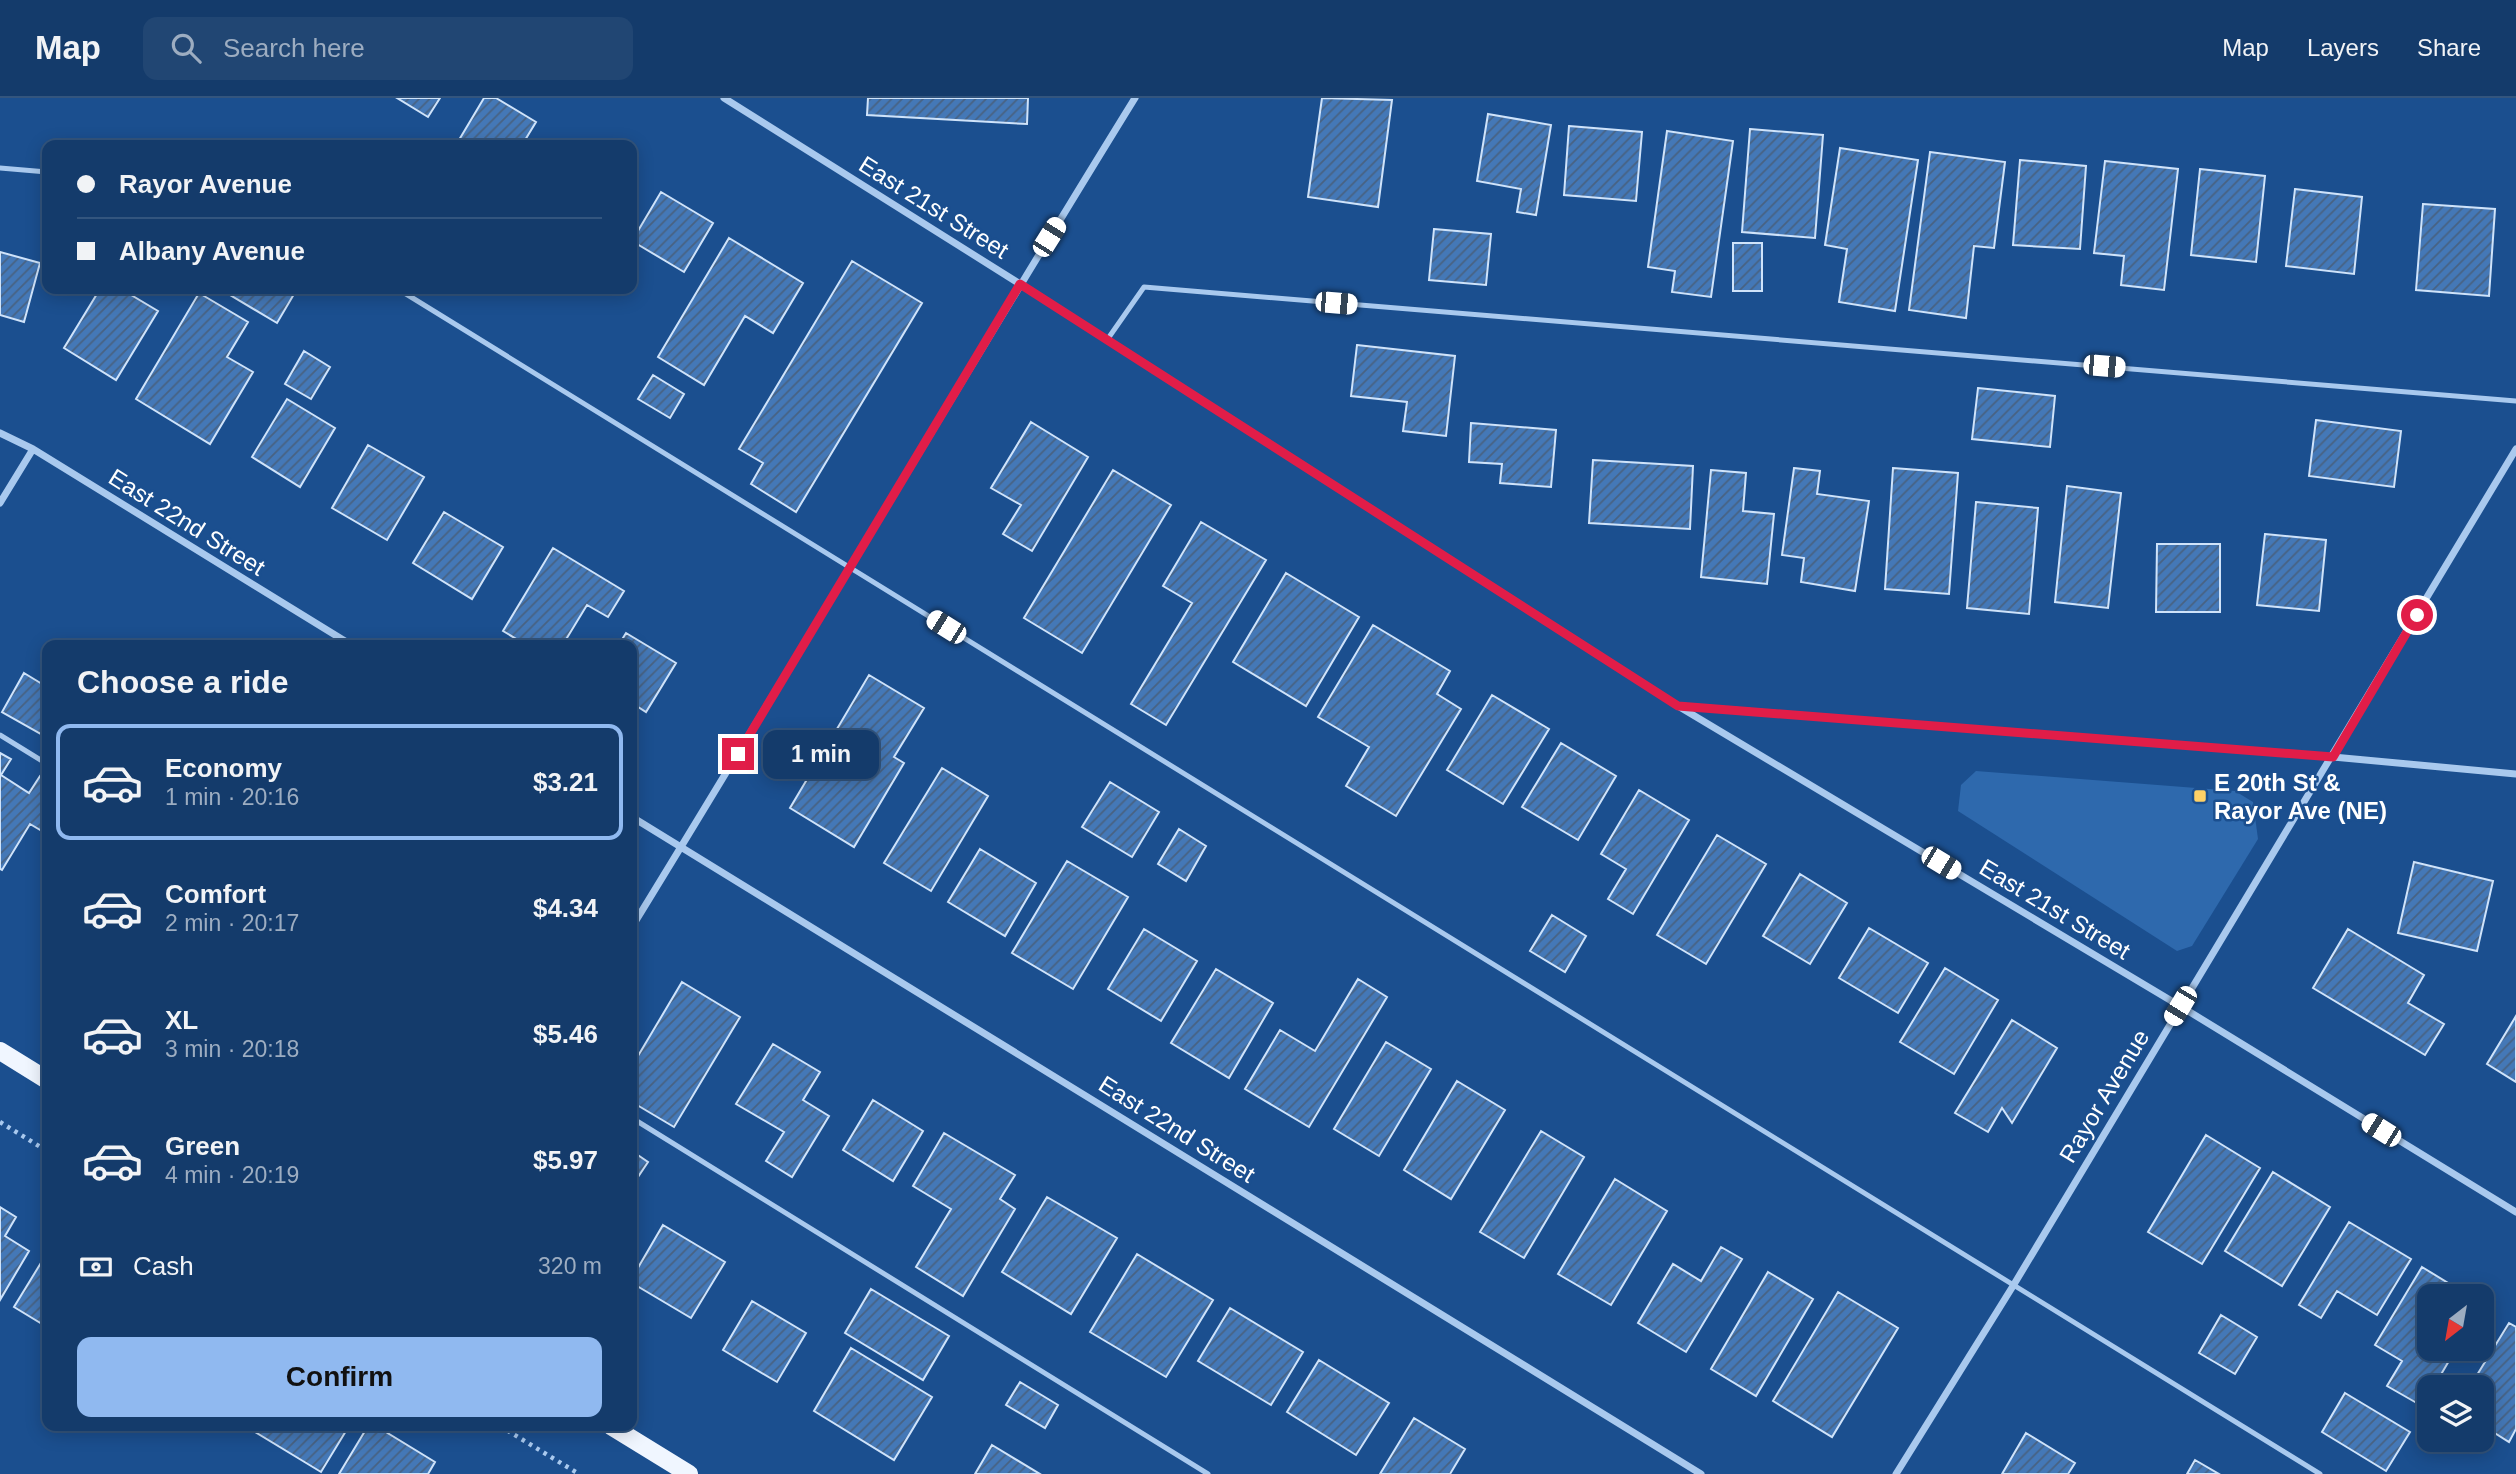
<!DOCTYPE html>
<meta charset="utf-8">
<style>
body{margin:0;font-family:Arial,sans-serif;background:#214673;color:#f1f3f6;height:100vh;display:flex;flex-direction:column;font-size:26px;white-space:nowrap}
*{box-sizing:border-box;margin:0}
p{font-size:23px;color:#9dadc1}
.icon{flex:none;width:38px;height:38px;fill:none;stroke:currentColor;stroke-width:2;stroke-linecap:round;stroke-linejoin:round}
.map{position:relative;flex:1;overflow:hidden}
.drawer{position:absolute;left:42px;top:542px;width:595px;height:791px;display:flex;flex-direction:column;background:#143b6b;border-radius:14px;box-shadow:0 4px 18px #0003,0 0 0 2px #33557e}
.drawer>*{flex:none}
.guide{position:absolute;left:42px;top:42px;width:595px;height:154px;border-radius:14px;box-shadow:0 4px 18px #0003,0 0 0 2px #33557e;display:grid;align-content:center;height:154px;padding:0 35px;background:#143b6b}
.needle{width:46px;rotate:211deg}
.buttons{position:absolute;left:2417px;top:1186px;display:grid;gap:14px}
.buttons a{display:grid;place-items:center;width:77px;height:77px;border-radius:14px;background:#143b6b;box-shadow:0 4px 18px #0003,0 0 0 2px #33557e;font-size:35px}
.end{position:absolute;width:32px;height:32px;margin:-16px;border:9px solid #e11d48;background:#fff;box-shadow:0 0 0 4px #fff}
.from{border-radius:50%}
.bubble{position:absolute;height:49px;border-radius:14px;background:#143b6b;box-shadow:0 4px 18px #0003,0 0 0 2px #33557e;font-size:23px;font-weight:700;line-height:49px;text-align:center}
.car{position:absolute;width:21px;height:42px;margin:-21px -10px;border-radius:9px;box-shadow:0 0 5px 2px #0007;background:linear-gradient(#fff 24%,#345 0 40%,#fff 0 76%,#345 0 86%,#fff 0)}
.guide b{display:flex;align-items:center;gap:24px;height:66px;font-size:26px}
.guide b+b{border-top:2px solid #33557e}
.guide i{width:18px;height:18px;background:#f1f3f6}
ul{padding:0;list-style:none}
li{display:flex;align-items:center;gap:21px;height:116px;margin:0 14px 10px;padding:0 21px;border:4px solid transparent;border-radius:14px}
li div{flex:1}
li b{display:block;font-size:26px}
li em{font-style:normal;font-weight:700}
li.active{border-color:#90b9f0}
li>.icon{width:63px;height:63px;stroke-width:1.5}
h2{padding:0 35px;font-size:32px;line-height:84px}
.pay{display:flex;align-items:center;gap:18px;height:77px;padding:0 35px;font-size:26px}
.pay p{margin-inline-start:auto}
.action{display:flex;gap:14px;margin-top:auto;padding:14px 35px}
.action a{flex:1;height:80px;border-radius:14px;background:#90b9f0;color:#111;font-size:28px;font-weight:700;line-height:80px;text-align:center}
header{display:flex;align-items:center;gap:42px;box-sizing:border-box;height:98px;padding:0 35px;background:#143b6b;border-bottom:2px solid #33557e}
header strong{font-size:33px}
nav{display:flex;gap:38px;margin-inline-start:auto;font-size:24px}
.search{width:490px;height:63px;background:#214673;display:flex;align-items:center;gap:18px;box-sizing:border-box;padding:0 24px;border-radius:14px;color:#9dadc1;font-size:26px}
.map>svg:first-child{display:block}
.green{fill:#2e69ad}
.building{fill:url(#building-hatch);stroke:#cfe3fa;stroke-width:2}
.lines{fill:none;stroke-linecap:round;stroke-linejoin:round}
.path{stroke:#a9c9ee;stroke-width:4.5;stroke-dasharray:3.5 5;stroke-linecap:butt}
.service{stroke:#a9c9ee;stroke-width:5}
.minor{stroke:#a9c9ee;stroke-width:7}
.primary{stroke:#f0f6ff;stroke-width:18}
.route{stroke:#e11d48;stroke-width:9}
.poi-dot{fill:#ffd166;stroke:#1b4f8f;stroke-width:2.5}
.labels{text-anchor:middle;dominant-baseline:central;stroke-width:5;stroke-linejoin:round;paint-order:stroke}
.street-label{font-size:24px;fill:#fff;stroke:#1b4f8f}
.poi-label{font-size:24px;font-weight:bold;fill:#fff;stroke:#1b4f8f;text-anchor:start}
</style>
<header>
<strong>Map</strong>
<div class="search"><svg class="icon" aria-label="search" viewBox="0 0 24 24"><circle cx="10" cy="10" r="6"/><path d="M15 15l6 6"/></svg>Search here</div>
<nav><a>Map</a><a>Layers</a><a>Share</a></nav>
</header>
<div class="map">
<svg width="2516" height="1376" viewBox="0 0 2516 1376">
<defs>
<pattern id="building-hatch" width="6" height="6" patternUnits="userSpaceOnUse" patternTransform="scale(1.75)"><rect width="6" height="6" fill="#4478b7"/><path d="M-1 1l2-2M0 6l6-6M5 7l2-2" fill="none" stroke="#486282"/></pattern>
</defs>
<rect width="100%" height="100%" fill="#1b4f8f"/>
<path class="green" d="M1976,673L2235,693L2253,704L2258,741L2192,848L2177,853L1958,713L1961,687Z"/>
<path class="building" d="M397,0H440L428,19Z
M484,0H496L536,24L522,47H456Z
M868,0H1028L1027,26L867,17Z
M1322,0L1392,2L1378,109L1308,99Z
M1488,16L1551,27L1536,117L1517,114L1521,91L1477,83Z
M1569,28L1642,34L1636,103L1564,97Z
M1750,31L1823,37L1815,140L1742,134Z
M1667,33L1733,43L1711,199L1672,194L1675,173L1648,169Z
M1840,50L1918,62L1895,213L1839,204L1847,151L1825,147Z
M1930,54L2005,64L1994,150L1974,148L1966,220L1909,212Z
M2020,62L2086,68L2080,151L2013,147Z
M2105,63L2178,71L2164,192L2121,187L2124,158L2094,155Z
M2200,71L2265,78L2256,164L2191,157Z
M2295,91L2362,99L2354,176L2286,168Z
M661,94L713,125L684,174L632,143Z
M2423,106L2495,111L2489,198L2416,192Z
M1434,131L1491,136L1486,187L1429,182Z
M729,140L803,185L773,235L745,218L704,287L658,259Z
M1733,145H1762V193H1733Z
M0,154L40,165L24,224L0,217Z
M852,163L922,205L796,414L751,386L763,365L739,351Z
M100,191H121L158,213L116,282L64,250Z
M220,191H297L277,225Z
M199,195L248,224L227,259L253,274L210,346L136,301Z
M1357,247L1455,258L1446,338L1403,333L1407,304L1351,298Z
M304,253L330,269L311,301L285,286Z
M653,277L684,296L670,320L638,301Z
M1978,290L2055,298L2050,349L1972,341Z
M287,301L335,330L300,389L252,359Z
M2316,322L2401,333L2394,389L2309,378Z
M1031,324L1088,359L1032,453L1003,436L1021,407L991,390Z
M1471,325L1556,332L1551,389L1500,385L1502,366L1469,364Z
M368,347L424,379L387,442L332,410Z
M1593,362L1693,368L1690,431L1589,425Z
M1794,370L1820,373L1817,396L1869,403L1855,493L1801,484L1804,460L1782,457Z
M1893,370L1958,375L1949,496L1885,491Z
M1113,372L1171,407L1082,555L1024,520Z
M1711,372L1746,375L1743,413L1774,416L1767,486L1701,479Z
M2067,388L2121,395L2108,510L2055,504Z
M1976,404L2038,410L2029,516L1967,510Z
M444,414L503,449L472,501L413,465Z
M1201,424L1266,462L1166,627L1131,606L1192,505L1163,488Z
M2265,436L2326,442L2319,513L2257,507Z
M2157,446H2220V514H2156Z
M553,450L624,493L608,519L587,507L562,548H528L503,533Z
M1286,475L1359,519L1306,608L1233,564Z
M1373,527L1450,573L1437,596L1461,611L1396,718L1346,688L1369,649L1318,619Z
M626,535L676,565L646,614L632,605V548H618Z
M24,575L47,589V624L41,636L2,614Z
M869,577L924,610L894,659L904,665L854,749L790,710Z
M1492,597L1549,631L1503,706L1447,672Z
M1561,645L1616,678L1578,742L1522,709Z
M0,655L11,661L1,677L29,695L40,678L47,682V736L30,726L2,772L0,771Z
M942,670L988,698L931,793L884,765Z
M1110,684L1159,714L1132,759L1082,729Z
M1639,692L1689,722L1633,816L1608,801L1626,771L1601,756Z
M1179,731L1206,748L1186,783L1158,766Z
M1717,737L1766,766L1706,866L1657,837Z
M980,751L1036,785L1005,838L948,804Z
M1067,763L1128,799L1073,891L1012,855Z
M2414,764L2493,783L2477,853L2398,835Z
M1800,776L1847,805L1810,866L1763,838Z
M1552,817L1586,838L1565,874L1530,853Z
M1869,830L1928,865L1898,915L1839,880Z
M1144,831L1197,863L1161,923L1108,891Z
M2348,831L2424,877L2408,905L2444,926L2425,957L2313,890Z
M1945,870L1998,902L1954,976L1900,944Z
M1216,871L1273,905L1229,980L1171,945Z
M1358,881L1387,899L1309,1029L1245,991L1280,932L1315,953Z
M682,884L740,919L674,1029L632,1004V968Z
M2516,918V984L2487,966Z
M2012,922L2057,950L2012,1025L2002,1010L1988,1034L1955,1015Z
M1386,944L1431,971L1379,1058L1334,1031Z
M773,946L820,974L803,1002L829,1018L792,1079L766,1063L784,1034L736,1006Z
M1457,983L1505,1012L1451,1101L1404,1072Z
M873,1002L923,1033L893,1083L843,1052Z
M1541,1033L1584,1059L1524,1160L1480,1134Z
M944,1035L1015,1077L1000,1101L1015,1111L963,1198L916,1169L951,1111L913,1088Z
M2206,1037L2260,1070L2202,1166L2148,1134Z
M632,1053L648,1064L632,1088Z
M2273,1074L2330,1109L2282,1188L2225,1153Z
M1615,1081L1667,1113L1611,1207L1558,1176Z
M1047,1099L1117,1140L1071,1216L1002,1174Z
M0,1109L16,1119L5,1138L29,1153L0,1202Z
M2349,1124L2411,1161L2377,1217L2337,1193L2321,1220L2299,1207Z
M663,1127L725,1164L691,1220L632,1185V1180Z
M1721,1149L1742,1161L1686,1254L1638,1225L1673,1166L1701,1183Z
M47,1155V1229L14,1209Z
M1137,1156L1213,1202L1166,1279L1090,1234Z
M2422,1169L2471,1199H2429V1251H2456L2433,1290H2429V1296L2422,1308L2387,1288L2402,1263L2375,1247Z
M1768,1174L1813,1201L1756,1298L1711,1271Z
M871,1191L949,1238L923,1282L845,1235Z
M1838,1194L1898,1230L1832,1339L1773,1303Z
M752,1203L806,1235L777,1284L723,1252Z
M1230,1210L1303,1254L1271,1307L1198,1263Z
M2221,1217L2257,1239L2235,1276L2199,1255Z
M2509,1225L2516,1229V1331L2509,1344L2482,1327V1290H2469Z
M851,1250L932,1299L894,1362L814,1313Z
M1319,1262L1389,1305L1356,1357L1287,1314Z
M1020,1284L1058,1307L1045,1330L1006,1307Z
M2345,1295L2410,1334L2386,1373L2322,1334Z
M1414,1320L1465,1351L1450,1376H1380Z
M245,1328H349L321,1374Z
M368,1328H376L435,1364L428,1376H339Z
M2026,1335L2075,1365L2068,1376H2002Z
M992,1347L1040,1376H975Z
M2195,1362L2219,1376H2187Z"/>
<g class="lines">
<path class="path" d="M0,1024L47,1053
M500,1328L579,1376"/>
<path class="service" d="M0,70L47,74
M398,191L2320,1376
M1107,242L1144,189L2516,303
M0,637L47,666
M632,1020L1208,1376"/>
<path class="minor" d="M724,0L1020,186L1678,608L2180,908L2516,1114
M0,335L33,351L353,548
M0,405L33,351
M1680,608L2333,659L2516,676
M632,719L1701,1376
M632,829C801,554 965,275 1135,0
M1896,1376L2013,1188L2516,351"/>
<path class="primary" d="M0,953L47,982
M611,1328L689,1376"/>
</g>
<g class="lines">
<path class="route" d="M738,656L1020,186L1678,608L2333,659L2417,517"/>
</g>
<rect class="poi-dot" x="2193" y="691" width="14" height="14" rx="3.5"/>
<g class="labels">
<g class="street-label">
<text transform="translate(934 109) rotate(32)">East 21st Street</text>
<text transform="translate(187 424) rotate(32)">East 22nd Street</text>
<text transform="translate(2055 811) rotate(31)">East 21st Street</text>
<text transform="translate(2104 998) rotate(-59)">Rayor Avenue</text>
<text transform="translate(1177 1031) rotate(32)">East 22nd Street</text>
</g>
<g class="poi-label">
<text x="2214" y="684">E 20th St &amp;<tspan x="2214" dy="28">Rayor Ave (NE)</tspan></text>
</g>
</g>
</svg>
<div class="buttons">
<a><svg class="needle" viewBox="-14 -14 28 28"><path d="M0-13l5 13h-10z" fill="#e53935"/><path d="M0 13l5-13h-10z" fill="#9dadc1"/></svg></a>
<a><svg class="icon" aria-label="layers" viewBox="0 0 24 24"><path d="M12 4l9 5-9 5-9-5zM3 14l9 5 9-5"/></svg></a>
</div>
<i class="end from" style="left:2417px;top:517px"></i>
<i class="end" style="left:738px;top:656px"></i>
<div class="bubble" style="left:763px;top:632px;width:116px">1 min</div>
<i class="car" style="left:1049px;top:139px;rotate:32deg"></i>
<i class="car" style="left:1336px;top:205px;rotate:95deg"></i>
<i class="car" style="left:2104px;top:268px;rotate:95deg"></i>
<i class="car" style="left:946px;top:529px;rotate:302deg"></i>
<i class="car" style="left:1941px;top:765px;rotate:121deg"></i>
<i class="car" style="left:2180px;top:908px;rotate:211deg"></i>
<i class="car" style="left:2381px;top:1032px;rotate:302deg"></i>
<div class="guide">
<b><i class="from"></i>Rayor Avenue</b>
<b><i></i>Albany Avenue</b>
</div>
<section class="drawer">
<h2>Choose a ride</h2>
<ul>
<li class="active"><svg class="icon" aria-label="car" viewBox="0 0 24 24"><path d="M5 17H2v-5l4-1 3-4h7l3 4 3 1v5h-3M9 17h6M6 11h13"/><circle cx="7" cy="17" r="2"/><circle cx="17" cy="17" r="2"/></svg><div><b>Economy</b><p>1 min · 20:16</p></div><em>$3.21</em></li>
<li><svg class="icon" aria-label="car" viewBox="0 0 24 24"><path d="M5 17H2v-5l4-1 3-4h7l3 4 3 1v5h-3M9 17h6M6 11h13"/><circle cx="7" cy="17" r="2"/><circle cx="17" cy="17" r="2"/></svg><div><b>Comfort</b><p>2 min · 20:17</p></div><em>$4.34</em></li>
<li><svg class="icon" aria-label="car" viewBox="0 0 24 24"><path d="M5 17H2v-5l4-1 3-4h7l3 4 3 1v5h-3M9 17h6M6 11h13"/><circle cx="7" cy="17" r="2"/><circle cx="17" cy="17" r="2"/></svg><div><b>XL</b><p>3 min · 20:18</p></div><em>$5.46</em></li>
<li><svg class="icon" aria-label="car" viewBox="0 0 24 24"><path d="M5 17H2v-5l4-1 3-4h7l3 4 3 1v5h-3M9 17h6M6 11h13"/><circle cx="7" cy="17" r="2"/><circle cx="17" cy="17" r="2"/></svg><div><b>Green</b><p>4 min · 20:19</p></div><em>$5.97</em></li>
</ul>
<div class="pay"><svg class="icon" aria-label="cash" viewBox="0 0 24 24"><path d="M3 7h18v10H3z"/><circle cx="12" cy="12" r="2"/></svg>Cash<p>320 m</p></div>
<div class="action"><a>Confirm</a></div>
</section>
</div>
